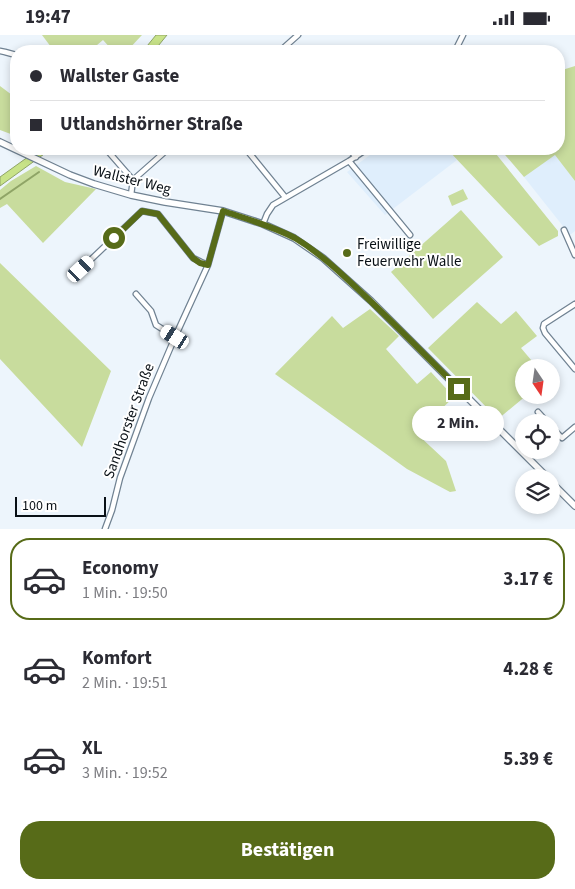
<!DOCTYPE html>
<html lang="de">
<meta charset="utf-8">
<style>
body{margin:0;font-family:"Source Sans 3",sans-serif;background:#f7f7f7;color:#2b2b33;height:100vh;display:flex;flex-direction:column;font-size:19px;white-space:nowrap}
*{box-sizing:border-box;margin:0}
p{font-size:16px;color:#7c7c81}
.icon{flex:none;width:28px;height:28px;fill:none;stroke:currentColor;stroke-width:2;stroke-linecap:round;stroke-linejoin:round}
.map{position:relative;height:494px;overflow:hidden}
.panel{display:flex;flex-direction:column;background:#fff;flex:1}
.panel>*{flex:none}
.hud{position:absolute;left:10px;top:10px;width:555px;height:110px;border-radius:20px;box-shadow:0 2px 8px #0003;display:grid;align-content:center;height:110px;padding:0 20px;background:#fff}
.needle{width:32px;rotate:167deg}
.buttons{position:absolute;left:515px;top:324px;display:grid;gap:10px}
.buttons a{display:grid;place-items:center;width:45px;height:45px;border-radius:50%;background:#fff;box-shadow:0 2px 8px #0003;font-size:25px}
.scale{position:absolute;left:15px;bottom:12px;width:91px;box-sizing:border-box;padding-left:5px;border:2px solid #091016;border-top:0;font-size:14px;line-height:18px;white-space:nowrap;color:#091016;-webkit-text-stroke:4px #fff;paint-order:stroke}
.end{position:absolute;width:22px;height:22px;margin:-11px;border:6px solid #576b18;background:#fff;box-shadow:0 0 0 2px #fff}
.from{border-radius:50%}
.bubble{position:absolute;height:35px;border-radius:18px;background:#fff;box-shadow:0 2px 8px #0003;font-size:16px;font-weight:700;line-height:35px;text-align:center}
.car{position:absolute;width:15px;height:30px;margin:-15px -8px;border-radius:6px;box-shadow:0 0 4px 1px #0007;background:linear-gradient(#fff 24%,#345 0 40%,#fff 0 76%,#345 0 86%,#fff 0)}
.hud b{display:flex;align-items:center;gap:18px;height:48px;font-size:19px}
.hud b+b{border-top:1px solid #e1e1e2}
.hud i{width:12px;height:12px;background:#2b2b33}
ul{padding:9px 0 0;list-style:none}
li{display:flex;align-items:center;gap:15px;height:82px;margin:0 10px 8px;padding:0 10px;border:2px solid transparent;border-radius:20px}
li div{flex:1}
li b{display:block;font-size:19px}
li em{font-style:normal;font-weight:700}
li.selected{border-color:#576b18}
li>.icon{width:45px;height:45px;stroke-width:1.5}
.primary-button{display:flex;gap:10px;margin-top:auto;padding:10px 20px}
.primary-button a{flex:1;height:58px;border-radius:20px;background:#576b18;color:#fff;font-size:20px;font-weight:700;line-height:58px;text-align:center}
.status{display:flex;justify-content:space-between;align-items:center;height:35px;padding:0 25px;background:#fff;direction:ltr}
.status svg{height:14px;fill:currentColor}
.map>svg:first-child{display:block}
.built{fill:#dfeefc}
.green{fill:#c8dc9d}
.water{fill:#c8e389;stroke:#8fa466}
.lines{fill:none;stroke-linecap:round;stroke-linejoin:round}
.stream{stroke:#8fa466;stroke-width:2}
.minor-casing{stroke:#708292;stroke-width:7}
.tertiary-casing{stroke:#708292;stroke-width:8}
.minor{stroke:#fff;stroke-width:4.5}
.tertiary{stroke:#fff;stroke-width:5.5}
.route{stroke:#576b18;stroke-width:6}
.poi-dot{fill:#576b18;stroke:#fff;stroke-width:2}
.labels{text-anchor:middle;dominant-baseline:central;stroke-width:4;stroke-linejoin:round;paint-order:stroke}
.street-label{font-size:15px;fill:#091016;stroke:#fff}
.poi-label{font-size:15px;fill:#091016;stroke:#fff;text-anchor:start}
</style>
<div class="status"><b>19:47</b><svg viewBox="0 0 49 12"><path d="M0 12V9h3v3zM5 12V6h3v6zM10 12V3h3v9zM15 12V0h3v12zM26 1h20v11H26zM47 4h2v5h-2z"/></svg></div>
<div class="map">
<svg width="575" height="494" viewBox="0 0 575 494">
<rect width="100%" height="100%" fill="#edf5fc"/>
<path class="built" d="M378,114H447L457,125L385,180L347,137Z
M555,119L575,146V196L570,200L524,142Z"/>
<path class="green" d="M42,0H142L127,16H113L103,5L90,16H54Z
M575,31V146L555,120L524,142L500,114H559V36Z
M0,51L16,63V101L0,95Z
M447,114H492L558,196V201L539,211Z
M36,131L65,147L96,154L43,208L7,169L0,173V155L11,146Z
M463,154L468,164L452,171L448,161Z
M461,175L503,222L433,284L391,237Z
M0,228L111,336L82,412L0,324Z
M477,267L501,289L516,276L537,301L521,313L537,332H524V360H527L498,384L428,313Z
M370,274L399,301L386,314L417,349L431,337L454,362L416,398L446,426L456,456L450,457L407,434L275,339L332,281L343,293Z"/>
<path class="water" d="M156,0H167L154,16H143Z
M39,114H51L0,151V142Z"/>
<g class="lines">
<path class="stream" d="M0,164L39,137"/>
<defs>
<path id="minor" d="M0,16L5,17L16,20
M280,16L298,0
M455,16L463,0
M106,114L133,145
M246,114L285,162
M349,114L356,122
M349,126L410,200
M131,160L133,145L168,114
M263,189L267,179L273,170L349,126L367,114
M564,195L575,220
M81,234L142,176L158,179L193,223L201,227L208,230
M136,259L151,276L156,290L175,302
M575,269L544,289L543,293L545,298L575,334
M538,377L548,388
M551,392L562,403L575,392
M105,494L112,475L120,443L149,363L175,302L208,230L223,176"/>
<path id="tertiary" d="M0,107L70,140L94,149L131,160L165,167L223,176L263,189L294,203L323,223L371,266L547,442
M551,447L575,471"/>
</defs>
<use href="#minor" class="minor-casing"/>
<use href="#tertiary" class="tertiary-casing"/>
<use href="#minor" class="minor"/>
<use href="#tertiary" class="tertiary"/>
</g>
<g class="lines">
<path class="route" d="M114,203L142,176L158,179L193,223L200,228L208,230L223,176C247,184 272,191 295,203C320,218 342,239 363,259C396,290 427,322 459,354"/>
</g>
<circle class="poi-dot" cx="347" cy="218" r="5"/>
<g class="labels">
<g class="street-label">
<text transform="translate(132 145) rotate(14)">Wallster Weg</text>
<text transform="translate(129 386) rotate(-70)">Sandhorster Straße</text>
</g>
<g class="poi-label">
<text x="357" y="209">Freiwillige<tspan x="357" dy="17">Feuerwehr Walle</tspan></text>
</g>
</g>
</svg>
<div class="buttons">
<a><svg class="needle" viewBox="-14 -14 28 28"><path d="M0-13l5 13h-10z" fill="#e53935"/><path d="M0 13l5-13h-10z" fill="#7c7c81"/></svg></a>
<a><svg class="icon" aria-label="locate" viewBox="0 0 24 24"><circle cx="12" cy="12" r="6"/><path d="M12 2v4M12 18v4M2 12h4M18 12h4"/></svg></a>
<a><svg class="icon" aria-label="layers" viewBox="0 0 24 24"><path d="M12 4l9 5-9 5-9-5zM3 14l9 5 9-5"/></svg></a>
</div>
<div class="scale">100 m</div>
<i class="end from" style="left:114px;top:203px"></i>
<i class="end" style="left:459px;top:354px"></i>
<div class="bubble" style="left:412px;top:371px;width:92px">2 Min.</div>
<i class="car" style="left:81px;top:234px;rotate:47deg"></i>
<i class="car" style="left:175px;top:302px;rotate:302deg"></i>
<div class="hud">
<b><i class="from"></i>Wallster Gaste</b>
<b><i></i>Utlandshörner Straße</b>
</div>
</div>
<section class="panel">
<ul>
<li class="selected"><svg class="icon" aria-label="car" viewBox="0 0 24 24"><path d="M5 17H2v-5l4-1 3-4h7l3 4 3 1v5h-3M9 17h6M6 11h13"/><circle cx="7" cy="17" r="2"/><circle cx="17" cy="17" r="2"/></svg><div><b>Economy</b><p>1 Min. · 19:50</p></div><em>3.17 €</em></li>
<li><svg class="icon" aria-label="car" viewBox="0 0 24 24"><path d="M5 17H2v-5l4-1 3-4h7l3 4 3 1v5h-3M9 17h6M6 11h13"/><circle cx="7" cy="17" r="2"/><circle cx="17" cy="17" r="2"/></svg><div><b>Komfort</b><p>2 Min. · 19:51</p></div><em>4.28 €</em></li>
<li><svg class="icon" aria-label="car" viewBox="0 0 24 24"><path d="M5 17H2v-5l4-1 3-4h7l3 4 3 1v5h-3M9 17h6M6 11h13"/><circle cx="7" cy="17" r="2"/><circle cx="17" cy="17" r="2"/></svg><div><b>XL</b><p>3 Min. · 19:52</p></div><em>5.39 €</em></li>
</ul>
<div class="primary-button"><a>Bestätigen</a></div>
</section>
